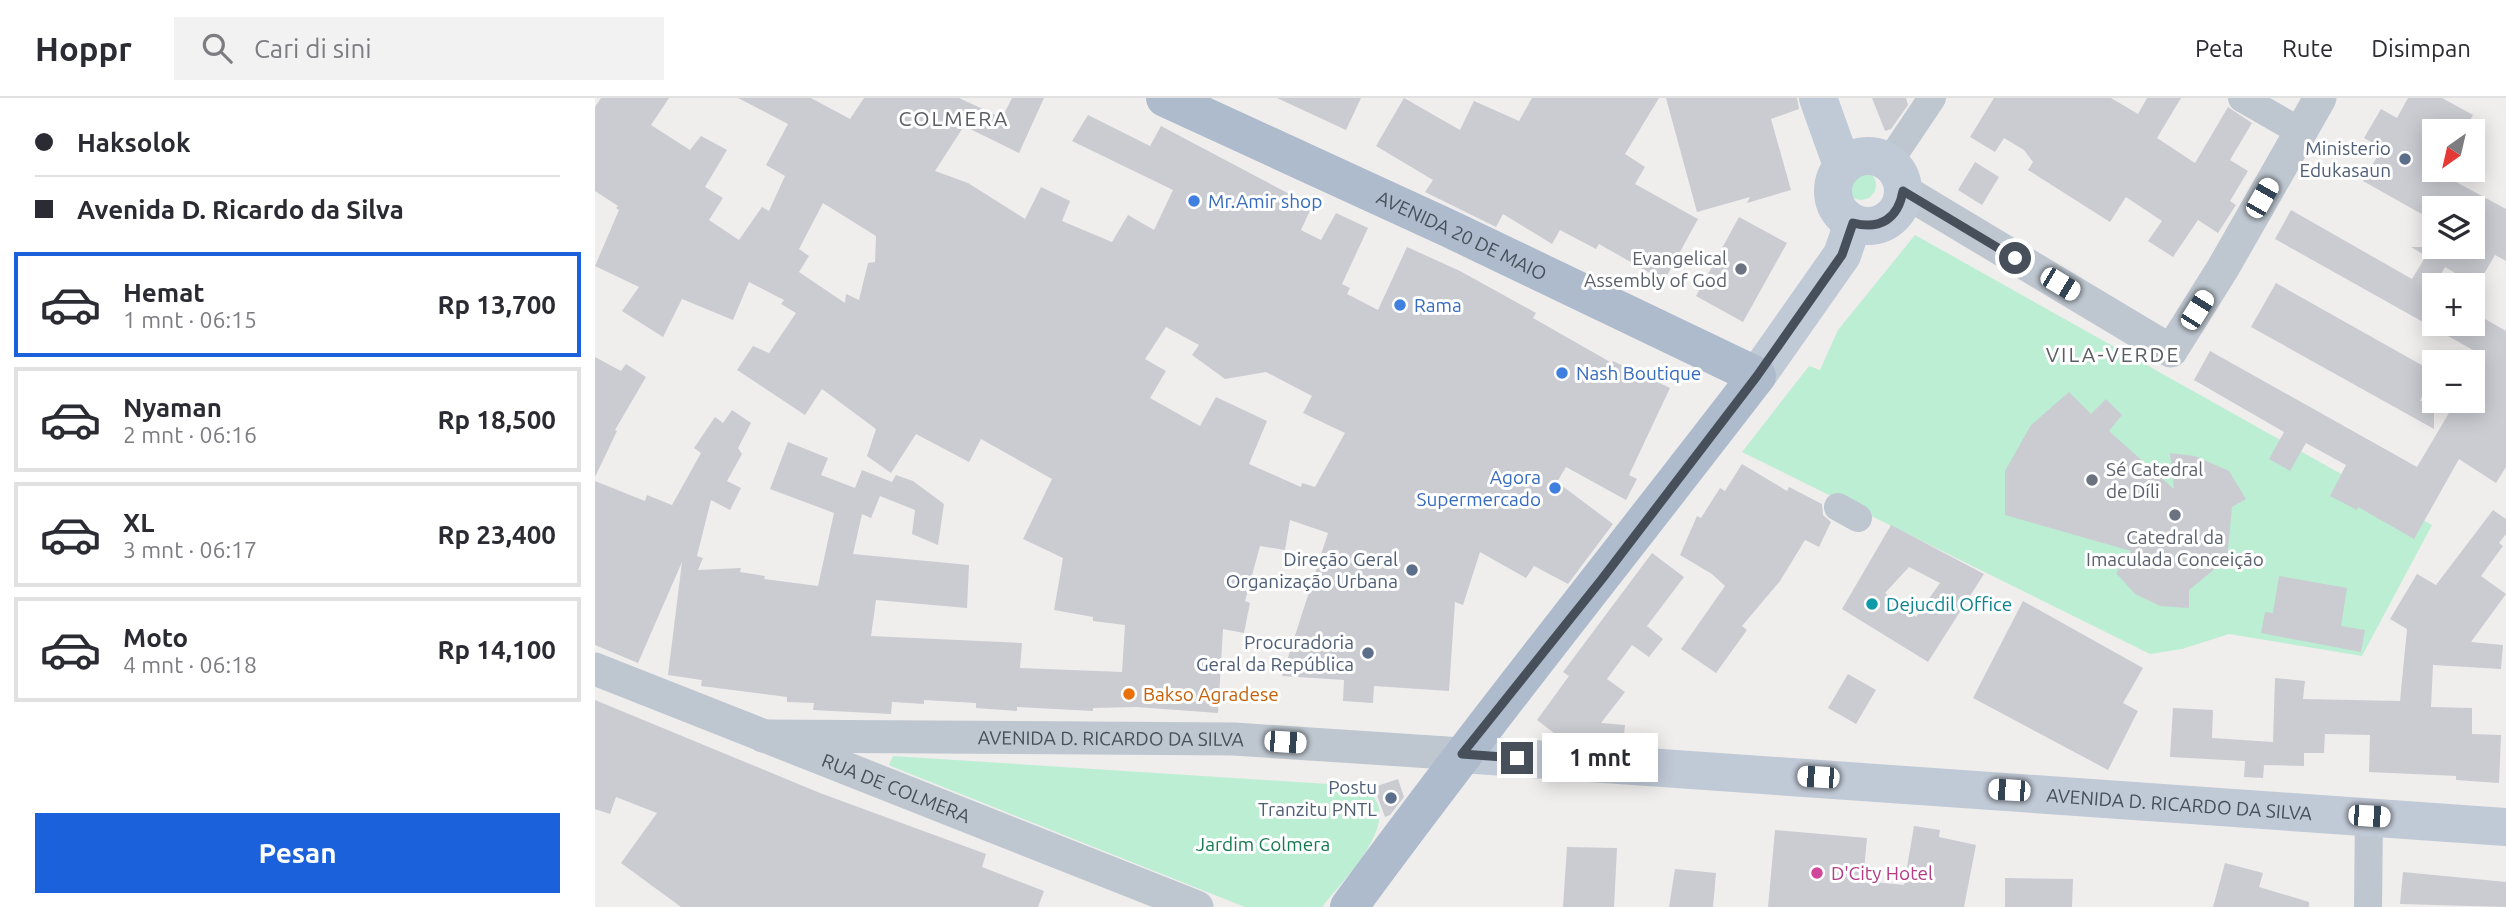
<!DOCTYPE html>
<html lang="id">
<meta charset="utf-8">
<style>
body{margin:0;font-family:Ubuntu,sans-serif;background:#f2f2f3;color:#2b2b33;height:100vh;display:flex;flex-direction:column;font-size:26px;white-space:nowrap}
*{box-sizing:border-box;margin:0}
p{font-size:23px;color:#7c7c81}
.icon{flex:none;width:38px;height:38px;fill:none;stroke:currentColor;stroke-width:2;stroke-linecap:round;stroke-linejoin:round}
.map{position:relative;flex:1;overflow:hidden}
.panel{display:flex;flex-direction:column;background:#fff;width:595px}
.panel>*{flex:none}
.guide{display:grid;align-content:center;height:154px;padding:0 35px;background:#fff}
.needle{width:46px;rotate:214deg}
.fabs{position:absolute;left:1827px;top:21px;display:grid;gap:14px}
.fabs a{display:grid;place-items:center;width:63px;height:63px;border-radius:0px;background:#fff;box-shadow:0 4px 18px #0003;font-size:35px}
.end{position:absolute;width:32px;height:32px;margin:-16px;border:9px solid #464f5a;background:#fff;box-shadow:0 0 0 4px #fff}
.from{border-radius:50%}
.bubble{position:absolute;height:49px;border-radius:0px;background:#fff;box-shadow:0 4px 18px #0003;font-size:23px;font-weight:700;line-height:49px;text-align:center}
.car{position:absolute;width:21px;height:42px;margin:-21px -10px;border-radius:9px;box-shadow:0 0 5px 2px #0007;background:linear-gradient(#fff 24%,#345 0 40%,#fff 0 76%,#345 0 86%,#fff 0)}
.guide b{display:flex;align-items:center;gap:24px;height:66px;font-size:26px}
.guide b+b{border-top:2px solid #e1e1e2}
.guide i{width:18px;height:18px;background:#2b2b33}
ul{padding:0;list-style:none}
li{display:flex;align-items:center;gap:21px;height:105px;margin:0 14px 10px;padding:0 21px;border:4px solid #e1e1e2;border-radius:0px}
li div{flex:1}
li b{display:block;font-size:26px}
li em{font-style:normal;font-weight:700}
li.selected{border-color:#1c61dc}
li>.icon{width:63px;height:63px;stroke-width:1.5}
.button{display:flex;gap:14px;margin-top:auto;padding:14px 35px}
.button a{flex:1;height:80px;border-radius:0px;background:#1c61dc;color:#fff;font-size:28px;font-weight:700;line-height:80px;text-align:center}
header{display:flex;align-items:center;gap:42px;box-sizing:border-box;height:98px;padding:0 35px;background:#fff;border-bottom:2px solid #e1e1e2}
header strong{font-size:33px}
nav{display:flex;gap:38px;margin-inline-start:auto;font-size:24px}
.search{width:490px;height:63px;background:#f2f2f3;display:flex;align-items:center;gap:18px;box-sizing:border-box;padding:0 24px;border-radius:0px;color:#7c7c81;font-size:26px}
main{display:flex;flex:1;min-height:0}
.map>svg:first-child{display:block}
.green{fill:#bceed3}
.building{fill:#caccd2;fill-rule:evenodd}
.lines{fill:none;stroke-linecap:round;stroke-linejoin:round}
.minor{stroke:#bec7d0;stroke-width:28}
.tertiary{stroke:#bec7d0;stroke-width:33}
.secondary{stroke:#c0c9d6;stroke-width:38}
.primary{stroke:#adbbcc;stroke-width:38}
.route{stroke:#464f5a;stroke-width:9}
.service-dot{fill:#5c6f8a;stroke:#fff;stroke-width:2.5}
.shop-dot{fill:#3f7fe0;stroke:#fff;stroke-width:2.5}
.worship-dot{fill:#6b7280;stroke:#fff;stroke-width:2.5}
.culture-dot{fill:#0f9aa8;stroke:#fff;stroke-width:2.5}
.food-dot{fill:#e8710a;stroke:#fff;stroke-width:2.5}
.hotel-dot{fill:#d1479c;stroke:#fff;stroke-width:2.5}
.labels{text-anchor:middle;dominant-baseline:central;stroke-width:6;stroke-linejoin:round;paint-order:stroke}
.service-label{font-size:19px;fill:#4e5e75;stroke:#fff;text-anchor:end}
.shop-label{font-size:19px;fill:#366cbe;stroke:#fff;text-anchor:start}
.street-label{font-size:19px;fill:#464f5a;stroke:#fff}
.worship-label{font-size:19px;fill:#5b616d;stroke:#fff;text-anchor:end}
.culture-label{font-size:19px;fill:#0d838f;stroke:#fff;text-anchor:start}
.food-label{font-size:19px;fill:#c56008;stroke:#fff;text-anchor:start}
.park-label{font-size:19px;fill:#187a50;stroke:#fff}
.hotel-label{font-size:19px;fill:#b23c85;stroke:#fff;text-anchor:start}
.neighbourhood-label{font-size:21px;letter-spacing:2px;fill:#5a5d62;stroke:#fff}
</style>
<header>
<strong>Hoppr</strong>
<div class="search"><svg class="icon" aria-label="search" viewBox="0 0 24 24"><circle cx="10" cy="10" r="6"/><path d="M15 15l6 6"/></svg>Cari di sini</div>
<nav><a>Peta</a><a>Rute</a><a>Disimpan</a></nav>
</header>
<main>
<section class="panel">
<div class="guide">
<b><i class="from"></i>Haksolok</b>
<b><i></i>Avenida D. Ricardo da Silva</b>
</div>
<ul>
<li class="selected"><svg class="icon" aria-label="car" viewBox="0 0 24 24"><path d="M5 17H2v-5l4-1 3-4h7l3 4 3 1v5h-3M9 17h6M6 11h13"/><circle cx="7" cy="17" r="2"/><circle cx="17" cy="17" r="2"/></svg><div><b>Hemat</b><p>1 mnt · 06:15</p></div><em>Rp 13,700</em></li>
<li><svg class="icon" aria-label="car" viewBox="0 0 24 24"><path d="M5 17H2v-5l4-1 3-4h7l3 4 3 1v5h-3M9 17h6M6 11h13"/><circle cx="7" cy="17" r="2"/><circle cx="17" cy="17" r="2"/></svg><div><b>Nyaman</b><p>2 mnt · 06:16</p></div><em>Rp 18,500</em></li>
<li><svg class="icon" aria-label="car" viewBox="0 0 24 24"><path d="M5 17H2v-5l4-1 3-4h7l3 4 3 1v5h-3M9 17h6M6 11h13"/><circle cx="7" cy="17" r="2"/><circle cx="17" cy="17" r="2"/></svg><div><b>XL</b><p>3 mnt · 06:17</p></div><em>Rp 23,400</em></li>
<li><svg class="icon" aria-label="car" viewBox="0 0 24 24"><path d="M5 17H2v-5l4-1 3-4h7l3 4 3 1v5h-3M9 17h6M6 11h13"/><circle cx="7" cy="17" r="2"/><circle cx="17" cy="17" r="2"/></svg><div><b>Moto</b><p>4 mnt · 06:18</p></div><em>Rp 14,100</em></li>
</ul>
<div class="button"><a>Pesan</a></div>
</section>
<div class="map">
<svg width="1911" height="809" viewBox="0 0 1911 809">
<rect width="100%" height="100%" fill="#f0eded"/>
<path class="green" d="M1251 87a15 15 0 1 1 30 0a15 15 0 1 1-30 0Z
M1320,137L1837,427L1767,558L1634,536L1587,551L1555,556L1147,354L1214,268L1225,272L1243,232Z
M298,658L763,688C820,713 749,780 727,809H650L298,669L294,667Z"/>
<path class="building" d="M6,0H74L56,27L95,52L106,38L132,52L110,89L128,100L114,122L144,142L167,109L174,113L190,78L171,67L193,26L143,0H216L255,21L269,0H364L407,20L417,0H449L424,55L369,28L340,73L373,85L430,121L446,89L475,103L467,123L517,144L533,117L559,132L578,92L477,43L493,17L555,48L566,28L717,108L706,132L726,142L741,115L773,130L747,186L755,190L752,196L783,212L812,149L865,173L941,215L938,220L1017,265L1018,263L1075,290L1034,377L1042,381L1031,402L971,369L962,384L1018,426L973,486L939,468L931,480L885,454L868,507L860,504L854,593L779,588L778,605L748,603L749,582L687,578L733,435L695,422L690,452L665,448L650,503L655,505L649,535L628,531L623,615L541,609L498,610V613L422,609V613L381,610V605L329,602V606L297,604L296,616L218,612L219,605L192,604V599L106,588L107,582L73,577L87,464L43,565L0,547V383L50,403L52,397L77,407L106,355L99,350L120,319L128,325L137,312L156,325L143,350L147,356L132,383L146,390L135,412L116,402L102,458L108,460L103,472L146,470L145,474L170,478L169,481L223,488L239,415L175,391L193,344L233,360L226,377L260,390L267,372L297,384L301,377L318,383L349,406L343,447L317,436L320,412L285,398L276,420L267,416L258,456L374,467L372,510L281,502L276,538L427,545L425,570L527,574L530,527L498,523V519L459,512L468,460L428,441L457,381L386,341L374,364L321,336L296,375L272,358L281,331L227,291L210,317L142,272L158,248L174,255L201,215L186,206L189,202L154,184L138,222L87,201L68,239L27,213L44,189L0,168L24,112L21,110L23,108L0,93V9ZM228,105L281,138L280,164L273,165L264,202L251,196L250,205L204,174L214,158L204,151ZM571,229L604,247L597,257L630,281L671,274L717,298L708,315L750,335L720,389L707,385L706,389L654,366L672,323L621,299L605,328L555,300L571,273L550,261Z
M682,0H766L751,32Z
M809,0L865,32L879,3L924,23L937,0H1064L1030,56L1050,69L1040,86L1103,121L1069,183L1004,146L1001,151L965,132L957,146L908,116L901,129L830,94L838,82L781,48Z
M1071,0H1202L1204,11L1176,21L1196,92L1152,105L1155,99L1102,114Z
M1277,0H1311L1313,7L1296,31L1290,33Z
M1399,0H1516L1543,16L1552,0H1586L1562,40L1600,65L1633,9L1657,25L1635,62L1653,73L1635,103L1641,107L1623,135L1603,122L1578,159L1553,143L1567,123L1531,99L1515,124L1433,72L1438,64L1429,52L1409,40L1400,54L1375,39Z
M1813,0H1847L1878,17L1869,33H1839V72L1911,111V163L1900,157L1882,188L1850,169L1839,187V226H1878V214L1911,233V369L1901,385L1864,361L1819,441L1763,409L1762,412L1735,398L1751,367L1711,345L1695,373L1674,361L1689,334L1599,282L1615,253L1822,369L1861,303H1878V252L1680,141L1696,112L1817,181L1831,158L1816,149H1885L1878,145V110H1839V123L1768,83L1787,50L1769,40L1786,11L1802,20Z
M1380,64L1404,79L1387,107L1363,92Z
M1144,119L1192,145L1148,224L1101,198Z
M1681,185L1839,274L1825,303H1839V331L1656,229Z
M0,259L26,273L31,266L51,279L20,332L22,333L0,379Z
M1474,294L1496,316L1511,301L1527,317L1514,333L1579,391L1575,355L1600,358L1634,373L1651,401L1637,409L1632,461L1594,492V510L1565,508L1540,496L1521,475L1536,453L1410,417V373L1436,327Z
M1147,366L1192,393L1194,389L1227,406L1228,417L1236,424L1224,449L1210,442L1185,483L1147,528L1152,532L1121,575L1086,551L1130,488L1117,476L1085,457L1102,418L1106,420L1125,390L1130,393Z
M1898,412L1911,421V436L1904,445L1908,448L1886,478L1911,496L1876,544L1908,547L1906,571L1838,567L1836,609L1877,610V636L1906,637L1904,685L1861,682V678L1774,674L1775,637L1730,636L1729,655H1709V668L1669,667L1668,680L1649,679L1650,663L1575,659L1578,610L1618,612L1617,640L1678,644L1680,580L1710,583L1708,601L1805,603L1812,531L1795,521L1822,476L1841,487Z
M1296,427L1389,476L1333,564L1247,511ZM1314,469L1345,485L1321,519L1290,495Z
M1057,455L1089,479L1052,528L1068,541L1054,559L1037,547L1012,581L1030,594L1006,625L1030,627L1028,645L967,641L942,622L974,578L968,574Z
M1684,478L1752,490L1746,528L1770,532L1766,554L1666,535L1670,514L1678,515Z
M1428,503L1548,570L1528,605L1543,613L1513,672L1378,600Z
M1253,576L1281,592L1261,626L1233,610Z
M0,602L225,695L391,756L387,769L449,793L443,809H86L26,765L62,715L21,699L15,716L0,711Z
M803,681L809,699L795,717L790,719L779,689Z
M1319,728L1345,732L1344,739L1381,747L1369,809H1173L1180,732L1272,740L1268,783L1309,787Z
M972,749L1022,750L1019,809H968Z
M1630,765L1668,775L1664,789L1714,804V809H1618Z
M1080,771L1121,775L1118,809H1074Z
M1808,774L1911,784V809L1805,806Z
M1410,780L1478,781L1477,809H1410Z"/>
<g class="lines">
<path class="minor" d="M1647,0L1706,34
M1294,64L1337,0
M1243,409L1263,420
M1773,809L1774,718"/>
<g class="tertiary">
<path d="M1309,93L1576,253L1628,170L1725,0"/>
<path id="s1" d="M0,571L602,809"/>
<path id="s2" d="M168,638L639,641L867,656"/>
</g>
<g class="secondary">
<path d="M1223,0L1247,67"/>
<circle cx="1273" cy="93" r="35"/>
<path d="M1162,278L1247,157L1258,125"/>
<path id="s3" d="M867,656L1911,729"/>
</g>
<path class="primary" id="s4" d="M570,0L853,130L1162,278C1026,455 886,629 754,809"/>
</g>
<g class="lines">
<path class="route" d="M922,660L867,656L1007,481L1162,278L1247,157L1258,125C1285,132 1303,121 1308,93L1420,160"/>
</g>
<g class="service-dot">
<circle cx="1810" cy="61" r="7"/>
<circle cx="817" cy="472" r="7"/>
<circle cx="773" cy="555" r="7"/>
<circle cx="796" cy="700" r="7"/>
</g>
<g class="shop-dot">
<circle cx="599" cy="103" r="7"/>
<circle cx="805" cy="207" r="7"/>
<circle cx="967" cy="275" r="7"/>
<circle cx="960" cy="390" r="7"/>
</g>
<g class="worship-dot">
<circle cx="1146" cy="171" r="7"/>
<circle cx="1497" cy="382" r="7"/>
<circle cx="1580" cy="417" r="7"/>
</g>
<circle class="culture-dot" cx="1277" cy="506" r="7"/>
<circle class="food-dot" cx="534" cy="596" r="7"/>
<circle class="hotel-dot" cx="1222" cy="775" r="7"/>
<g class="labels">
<g class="service-label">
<text x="1796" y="50">Ministerio<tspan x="1796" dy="22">Edukasaun</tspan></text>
<text x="803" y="461">Direção Geral<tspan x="803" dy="22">Organização Urbana</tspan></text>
<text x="759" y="544">Procuradoria<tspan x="759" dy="22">Geral da República</tspan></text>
<text x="782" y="689">Postu<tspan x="782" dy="22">Tranzitu PNTL</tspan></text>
</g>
<g class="shop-label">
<text x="613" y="103">Mr.Amir shop</text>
<text x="819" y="207">Rama</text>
<text x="981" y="275">Nash Boutique</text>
<text x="946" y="379" text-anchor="end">Agora<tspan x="946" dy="22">Supermercado</tspan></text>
</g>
<g class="street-label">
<text stroke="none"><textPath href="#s4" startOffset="327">AVENIDA 20 DE MAIO</textPath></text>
<text stroke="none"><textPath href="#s2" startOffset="348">AVENIDA D. RICARDO DA SILVA</textPath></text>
<text stroke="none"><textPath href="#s1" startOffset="324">RUA DE COLMERA</textPath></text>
<text stroke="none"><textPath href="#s3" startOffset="719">AVENIDA D. RICARDO DA SILVA</textPath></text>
</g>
<g class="worship-label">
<text x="1132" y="160">Evangelical<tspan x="1132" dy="22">Assembly of God</tspan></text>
<text x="1511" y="371" text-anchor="start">Sé Catedral<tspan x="1511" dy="22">de Díli</tspan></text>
<text x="1580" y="439" text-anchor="middle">Catedral da<tspan x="1580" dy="22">Imaculada Conceição</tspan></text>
</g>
<g class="culture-label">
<text x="1291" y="506">Dejucdil Office</text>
</g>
<g class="food-label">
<text x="548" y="596">Bakso Agradese</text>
</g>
<g class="park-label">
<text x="668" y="746">Jardim Colmera</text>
</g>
<g class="hotel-label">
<text x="1236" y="775">D'City Hotel</text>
</g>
<g class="neighbourhood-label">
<text x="359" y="20">COLMERA</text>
<text x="1518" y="256">VILA-VERDE</text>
</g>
</g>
</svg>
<div class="fabs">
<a><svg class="needle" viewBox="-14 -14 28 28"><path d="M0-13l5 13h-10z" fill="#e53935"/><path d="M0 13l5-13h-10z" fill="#7c7c81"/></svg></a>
<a><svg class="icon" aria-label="layers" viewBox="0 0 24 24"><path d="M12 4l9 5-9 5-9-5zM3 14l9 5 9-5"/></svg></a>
<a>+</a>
<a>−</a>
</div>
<i class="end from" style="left:1420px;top:160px"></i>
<i class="end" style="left:922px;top:660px"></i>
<div class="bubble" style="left:947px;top:635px;width:116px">1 mnt</div>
<i class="car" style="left:1667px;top:100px;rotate:30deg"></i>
<i class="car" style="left:1465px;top:186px;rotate:121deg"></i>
<i class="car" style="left:1602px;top:212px;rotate:32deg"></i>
<i class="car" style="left:690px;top:644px;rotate:94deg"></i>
<i class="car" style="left:1223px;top:679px;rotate:274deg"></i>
<i class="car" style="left:1414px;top:692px;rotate:274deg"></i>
<i class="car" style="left:1774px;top:718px;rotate:94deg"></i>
</div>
</main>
